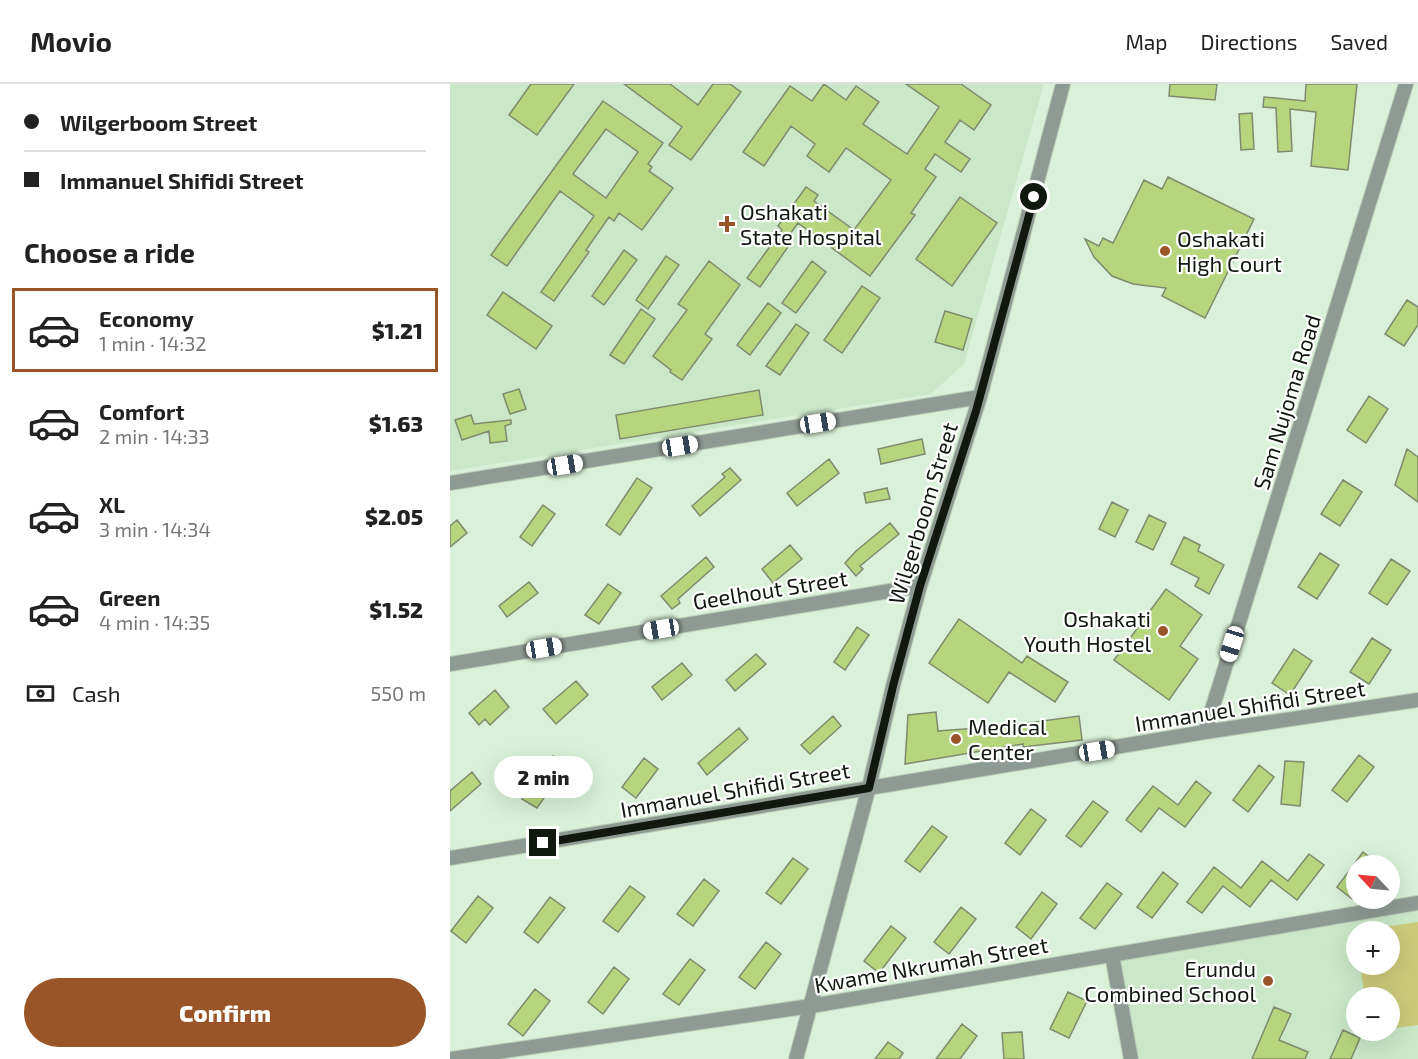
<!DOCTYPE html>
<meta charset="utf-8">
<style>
body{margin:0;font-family:"Exo 2",sans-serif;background:#f2f2f2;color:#222;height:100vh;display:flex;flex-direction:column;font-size:22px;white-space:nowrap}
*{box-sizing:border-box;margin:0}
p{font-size:20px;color:#767676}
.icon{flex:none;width:33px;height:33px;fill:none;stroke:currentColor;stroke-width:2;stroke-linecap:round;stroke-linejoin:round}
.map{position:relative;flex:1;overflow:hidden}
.drawer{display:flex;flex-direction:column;background:#fff;width:450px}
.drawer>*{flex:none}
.guide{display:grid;align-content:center;height:132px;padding:0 24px;background:#fff}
.needle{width:39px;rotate:296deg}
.fabs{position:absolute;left:896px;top:771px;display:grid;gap:12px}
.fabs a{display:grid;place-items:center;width:54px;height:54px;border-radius:50%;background:#fff;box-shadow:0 6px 24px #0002;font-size:30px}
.end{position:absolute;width:27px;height:27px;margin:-14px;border:8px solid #101810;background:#fff;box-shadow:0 0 0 3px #fff}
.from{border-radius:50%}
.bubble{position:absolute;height:42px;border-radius:21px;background:#fff;box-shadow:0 6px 24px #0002;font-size:20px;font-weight:800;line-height:42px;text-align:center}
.car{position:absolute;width:18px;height:36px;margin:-18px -9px;border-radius:8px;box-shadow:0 0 4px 2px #0007;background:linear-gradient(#fff 24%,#345 0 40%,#fff 0 76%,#345 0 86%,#fff 0)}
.guide b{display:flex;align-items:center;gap:21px;height:57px;font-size:22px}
.guide b+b{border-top:2px solid #e0e0e0}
.guide i{width:15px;height:15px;background:#222}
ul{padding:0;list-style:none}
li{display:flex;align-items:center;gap:18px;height:84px;margin:0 12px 9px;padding:0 12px;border:3px solid transparent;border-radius:0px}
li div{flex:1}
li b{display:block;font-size:22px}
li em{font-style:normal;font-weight:800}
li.on{border-color:#995528}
li>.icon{width:54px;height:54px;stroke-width:1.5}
h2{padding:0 24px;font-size:27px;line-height:72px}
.pay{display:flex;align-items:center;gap:15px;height:66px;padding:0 24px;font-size:22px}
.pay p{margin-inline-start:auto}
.primary-button{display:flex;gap:12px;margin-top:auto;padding:12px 24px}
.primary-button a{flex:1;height:69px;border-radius:36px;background:#995528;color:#fff;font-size:24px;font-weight:800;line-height:69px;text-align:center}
header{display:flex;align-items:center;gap:36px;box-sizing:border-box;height:84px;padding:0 30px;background:#fff;border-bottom:2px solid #e0e0e0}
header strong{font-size:28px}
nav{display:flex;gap:33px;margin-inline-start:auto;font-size:21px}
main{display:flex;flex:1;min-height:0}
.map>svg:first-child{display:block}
.built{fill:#cae8c8;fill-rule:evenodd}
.green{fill:#ccca7a}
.building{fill:#b5d67d;stroke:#7f8a6e;stroke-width:1.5;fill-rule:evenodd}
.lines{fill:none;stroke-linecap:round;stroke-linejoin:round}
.street-casing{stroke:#b9ceb8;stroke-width:16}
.street{stroke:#8e9b94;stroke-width:14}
.route{stroke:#101810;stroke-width:8}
.poi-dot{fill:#995528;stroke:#fff;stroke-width:2}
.labels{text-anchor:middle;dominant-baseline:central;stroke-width:4.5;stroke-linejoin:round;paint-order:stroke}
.poi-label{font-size:22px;fill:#101810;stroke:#fff;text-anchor:start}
.street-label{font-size:22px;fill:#101810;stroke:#fff}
</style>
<header>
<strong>Movio</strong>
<nav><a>Map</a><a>Directions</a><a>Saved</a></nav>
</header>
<main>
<section class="drawer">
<div class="guide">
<b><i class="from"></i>Wilgerboom Street</b>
<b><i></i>Immanuel Shifidi Street</b>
</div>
<h2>Choose a ride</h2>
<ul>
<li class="on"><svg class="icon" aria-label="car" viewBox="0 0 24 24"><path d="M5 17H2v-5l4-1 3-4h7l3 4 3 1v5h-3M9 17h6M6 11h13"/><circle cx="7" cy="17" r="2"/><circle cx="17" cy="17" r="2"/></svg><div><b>Economy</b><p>1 min · 14:32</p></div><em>$1.21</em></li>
<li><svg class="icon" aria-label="car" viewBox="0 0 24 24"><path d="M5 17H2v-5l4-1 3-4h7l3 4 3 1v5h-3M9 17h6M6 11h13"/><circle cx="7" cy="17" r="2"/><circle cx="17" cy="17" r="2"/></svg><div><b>Comfort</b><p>2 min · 14:33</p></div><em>$1.63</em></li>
<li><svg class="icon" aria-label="car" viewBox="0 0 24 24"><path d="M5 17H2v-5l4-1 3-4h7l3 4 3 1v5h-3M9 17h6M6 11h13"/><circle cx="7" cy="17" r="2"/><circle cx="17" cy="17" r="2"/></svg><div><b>XL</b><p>3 min · 14:34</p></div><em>$2.05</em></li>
<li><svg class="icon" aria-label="car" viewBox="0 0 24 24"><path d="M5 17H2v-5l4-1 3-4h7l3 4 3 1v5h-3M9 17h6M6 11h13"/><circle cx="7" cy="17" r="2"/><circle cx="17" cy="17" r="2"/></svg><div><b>Green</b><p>4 min · 14:35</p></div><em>$1.52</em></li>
</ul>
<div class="pay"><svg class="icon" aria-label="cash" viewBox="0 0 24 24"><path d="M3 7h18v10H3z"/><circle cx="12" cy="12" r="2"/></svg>Cash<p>550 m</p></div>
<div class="primary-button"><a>Confirm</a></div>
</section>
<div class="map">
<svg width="968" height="975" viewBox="0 0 968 975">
<rect width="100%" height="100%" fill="#d9f1d8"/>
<path class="built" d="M0,0H594L514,280L481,310L0,387Z
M968,820V975H681L662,871ZM906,848H939V880H906ZM906,914H939V946H906Z"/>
<path class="green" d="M968,838V941L939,945V914L915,913L910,881L939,880V848L906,847Z"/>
<path class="building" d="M81,0H124L87,51L59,31Z
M174,0H220L248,21L263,0H280L291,8L241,76L219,61L232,43Z
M374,0L396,16L406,2L429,18L413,40L457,70L489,23L456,0H511L541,21L524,46L510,36L495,58L520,75L511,88L485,70L475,85L486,93L461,129L465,131L420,192L348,139L335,157L340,160L310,203L297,194L332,146L328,142L356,103L368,111L364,117L404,146L441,96L396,64L379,88L357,72L365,60L341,42L314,82L293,68L340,2L362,17Z
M720,0H767L765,16L719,12Z
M856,0H907L898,86L861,82L866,28L840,25L842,67L828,68L826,24L813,23L814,13L855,17Z
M153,17L213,59L198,80L202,83L199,87L223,104L192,146L169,129L164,137L159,133L136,166L139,168L104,217L91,208L144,132L110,107L57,182L41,171ZM156,45L188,68L156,114L123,90Z
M802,29L804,65L791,66L789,30Z
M718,93L804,135L755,234L712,212L716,204L683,200L662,192L644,173L635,155L649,162L653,154L663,159L694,96L712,105Z
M510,113L547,139L502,202L466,175Z
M174,166L187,176L154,221L142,212Z
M216,172L229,181L198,225L186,216Z
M259,177L290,201L255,250L262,255L232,296L220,288L221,286L203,272L237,226L228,220Z
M362,177L376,188L346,229L332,219Z
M412,202L430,214L392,269L374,256Z
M53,208L102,242L86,265L37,231Z
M957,216L968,223V241L954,262L935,250Z
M318,219L331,229L300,271L287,261Z
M191,225L205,235L174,280L160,271Z
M495,227L522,235L513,266L485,258Z
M346,240L359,249L330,291L316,282Z
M69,305L76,325L60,330L53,310Z
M309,306L313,331L170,355L166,331Z
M919,312L938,325L916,359L897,346Z
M21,331L24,340L61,336V340L55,342L57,357L40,359L39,347L12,356L5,336Z
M472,355L475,370L431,380L428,365Z
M957,365L968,373V418L945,401Z
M379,375L389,389L347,422L337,409Z
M280,384L291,396L250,432L242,422L275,393L272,390Z
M187,394L202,404L170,451L156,441Z
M893,396L912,408L890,442L871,430Z
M437,404L440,415L416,419L414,409Z
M662,418L678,426L665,453L649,445Z
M93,421L105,430L82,462L70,453Z
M699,431L716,439L703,466L686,458Z
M7,436L17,449L0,463V442Z
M440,439L449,450L410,482L413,485L406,492L395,479L406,467Z
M734,453L750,461L748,467L774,481L759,510L745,502L749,494L721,480Z
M340,461L352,475L323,499L312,485Z
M870,469L889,481L867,515L848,503Z
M256,473L264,483L228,515L230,519L222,525L211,512Z
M941,475L960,487L937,521L919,509Z
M79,498L88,509L57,533L49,522Z
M158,500L171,509L149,540L135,531Z
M716,505L752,531L730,562L748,575L719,616L664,576Z
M509,535L572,579L577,572L618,598L605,618L559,588L538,619L479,579Z
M407,543L419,551L395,586L384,578Z
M922,554L941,566L919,600L900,588Z
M844,565L862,577L840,611L822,599Z
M306,570L316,580L285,607L276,596Z
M232,579L242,591L212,616L202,603Z
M126,597L138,611L106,640L93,625Z
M45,606L59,623L40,641L35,635L29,641L19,629Z
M486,628L488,647L554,642L629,632L632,656L573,663V660L455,680L458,631Z
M383,632L391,642L360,670L351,661Z
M289,644L298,655L257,691L248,679Z
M909,671L924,683L897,718L882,706Z
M103,672L117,681L87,724L72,715Z
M194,674L208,685L186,714L172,703Z
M835,677L854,678L850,722L831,720Z
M809,681L824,693L798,728L783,716Z
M22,688L31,700L0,727V707Z
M746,697L761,709L735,743L709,724L691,748L676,736L703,702L728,721Z
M643,717L658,728L631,763L616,752Z
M581,725L596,736L570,771L555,759Z
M482,742L497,753L470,788L455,777Z
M913,768L931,782H906V809L902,815L887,803Z
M859,770L874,781L847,816L821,796L800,823L773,802L752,829L737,818L764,783L791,804L812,777L838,797Z
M343,774L358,785L331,820L316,809Z
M713,788L728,800L702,834L687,823Z
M254,795L269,807L243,842L227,830Z
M657,799L672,810L645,845L630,834Z
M180,802L195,813L168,848L153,837Z
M592,808L607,820L581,855L566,843Z
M28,812L43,824L16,859L1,847Z
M100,813L115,824L88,859L74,848Z
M511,823L526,835L499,870L484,858Z
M441,842L456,854L429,889L414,877Z
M316,858L331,870L305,905L289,893Z
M240,875L255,886L229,921L213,910Z
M164,883L179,895L153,930L138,918Z
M85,905L100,917L73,952L58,940Z
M618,908L637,917L619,954L600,945Z
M824,923L841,930L829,956L858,968L855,975H802Z
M512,940L527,952L510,975H486Z
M893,946L910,954L901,975H880Z
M572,948L574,975H554L552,949Z
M438,958L453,969L449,975H425Z"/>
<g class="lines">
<defs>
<path id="street" d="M0,399L530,313
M0,580L470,502
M755,648L956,0
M0,774L755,648L968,616
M662,871L681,975
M0,975L361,922L968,819
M346,975L419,703L443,602L470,502L530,313L613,0"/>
</defs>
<use href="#street" class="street-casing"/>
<use href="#street" class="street"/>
</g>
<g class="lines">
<path class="route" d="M93,759L419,704L443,602L470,502L526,327L584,113"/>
</g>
<g class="poi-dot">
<path d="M274 131h6v6h6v6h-6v6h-6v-6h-6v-6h6z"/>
<circle cx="715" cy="167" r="6"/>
<circle cx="713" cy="547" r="6"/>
<circle cx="506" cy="655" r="6"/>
<circle cx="818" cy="897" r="6"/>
</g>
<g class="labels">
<g class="poi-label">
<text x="290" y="127">Oshakati<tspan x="290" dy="25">State Hospital</tspan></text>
<text x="727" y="154">Oshakati<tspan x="727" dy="25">High Court</tspan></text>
<text x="701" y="534" text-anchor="end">Oshakati<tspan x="701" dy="25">Youth Hostel</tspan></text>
<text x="518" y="642">Medical<tspan x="518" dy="25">Center</tspan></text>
<text x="806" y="884" text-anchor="end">Erundu<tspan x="806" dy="25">Combined School</tspan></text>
</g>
<g class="street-label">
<text transform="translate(836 318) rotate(-73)">Sam Nujoma Road</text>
<text transform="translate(472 429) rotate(-73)">Wilgerboom Street</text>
<text transform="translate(320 505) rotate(-9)">Geelhout Street</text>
<text transform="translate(800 621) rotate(-9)">Immanuel Shifidi Street</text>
<text transform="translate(285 705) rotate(-10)">Immanuel Shifidi Street</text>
<text transform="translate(481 880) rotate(-10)">Kwame Nkrumah Street</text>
</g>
</g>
</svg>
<div class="fabs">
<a><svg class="needle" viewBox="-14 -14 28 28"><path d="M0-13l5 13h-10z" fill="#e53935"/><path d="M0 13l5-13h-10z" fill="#767676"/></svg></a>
<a>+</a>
<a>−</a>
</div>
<i class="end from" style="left:584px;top:113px"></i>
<i class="end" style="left:93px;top:759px"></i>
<div class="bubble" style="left:44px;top:672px;width:99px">2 min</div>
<i class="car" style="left:368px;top:339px;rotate:81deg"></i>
<i class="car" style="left:230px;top:362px;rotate:81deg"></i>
<i class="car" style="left:115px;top:381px;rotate:81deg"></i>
<i class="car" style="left:211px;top:545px;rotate:261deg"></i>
<i class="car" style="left:782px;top:560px;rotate:197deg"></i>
<i class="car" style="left:94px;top:564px;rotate:81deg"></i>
<i class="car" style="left:647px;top:667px;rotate:81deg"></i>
</div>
</main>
